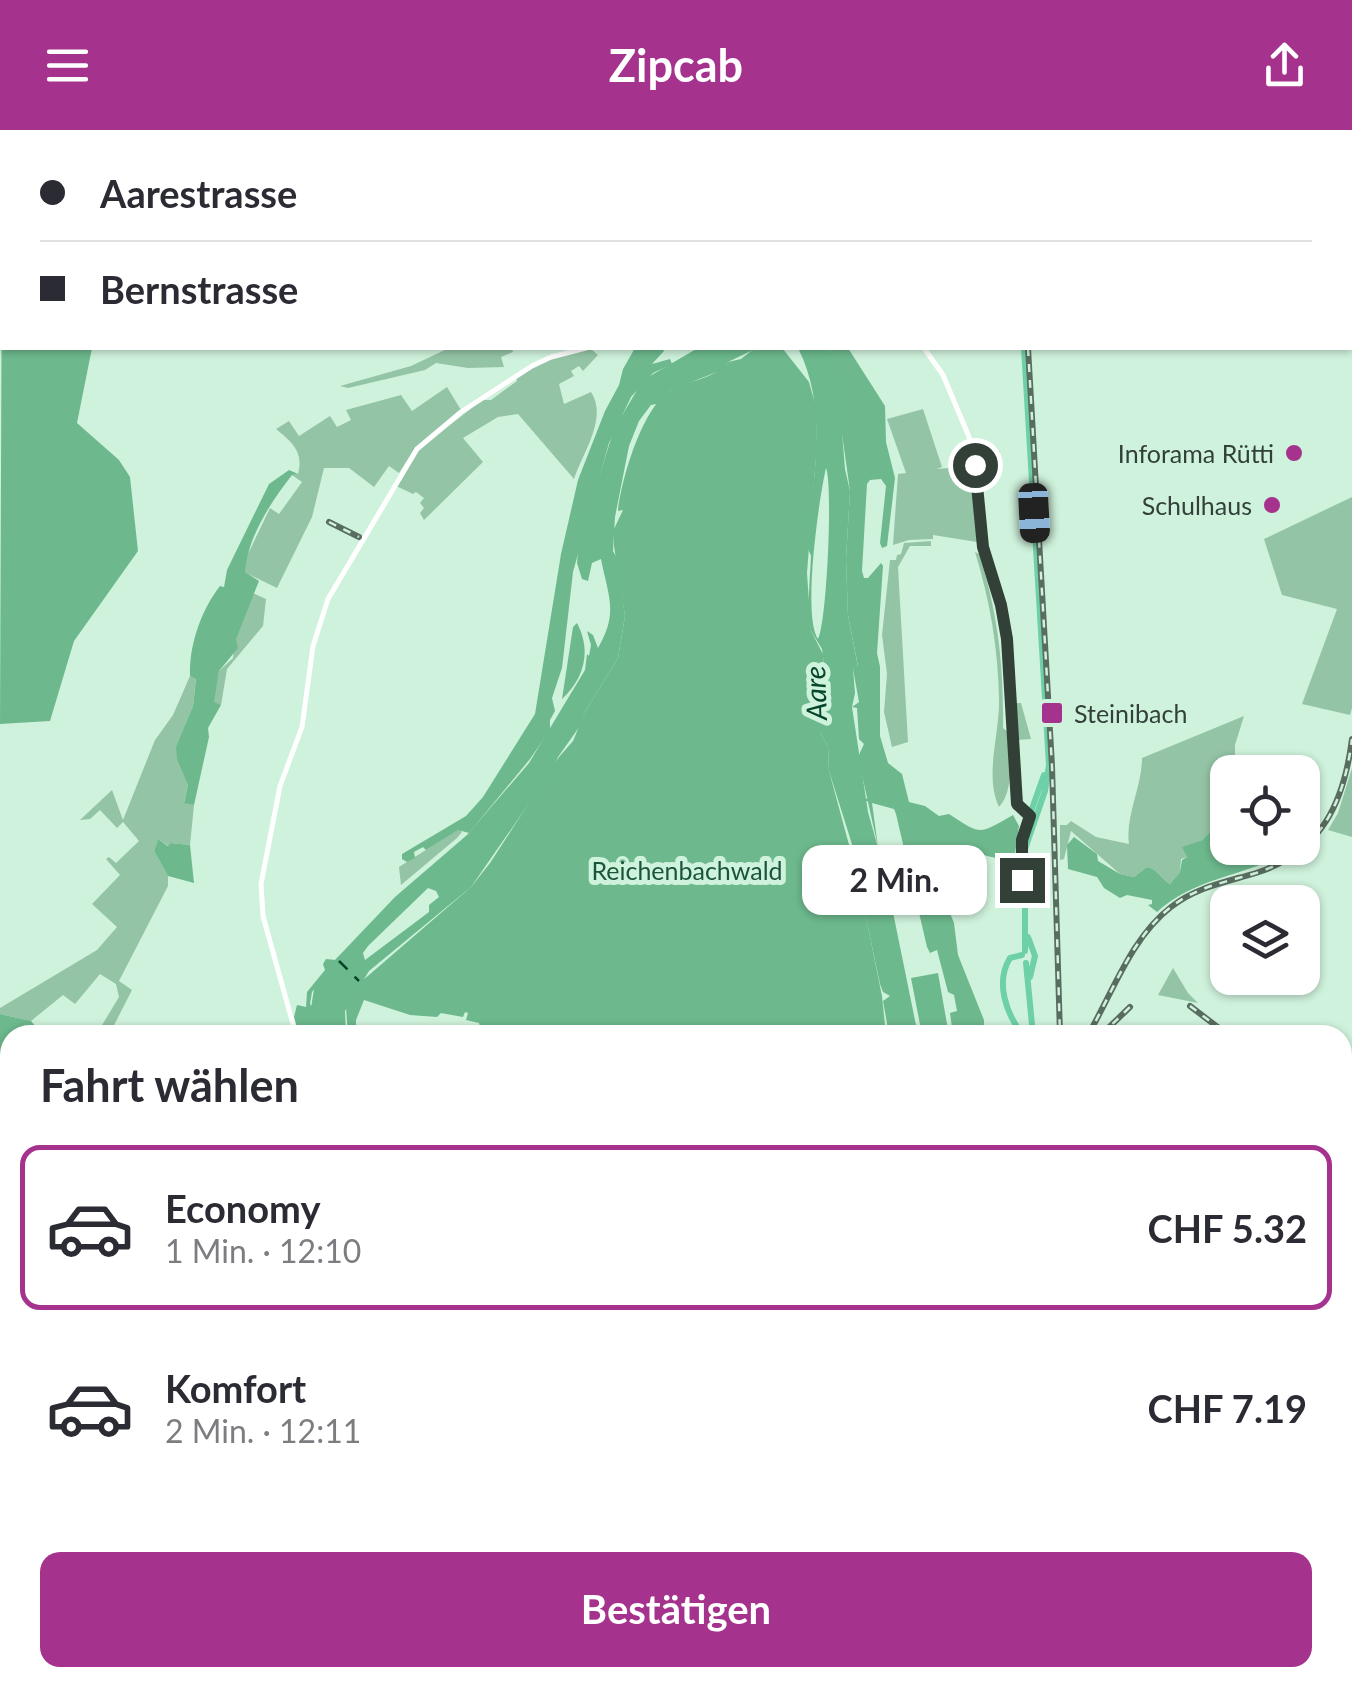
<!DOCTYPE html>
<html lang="de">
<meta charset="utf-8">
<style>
body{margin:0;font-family:Lato,sans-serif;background:#f7f7f7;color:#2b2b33;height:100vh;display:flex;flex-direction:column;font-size:38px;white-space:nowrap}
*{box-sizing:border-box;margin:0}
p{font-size:32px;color:#7c7c81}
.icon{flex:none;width:55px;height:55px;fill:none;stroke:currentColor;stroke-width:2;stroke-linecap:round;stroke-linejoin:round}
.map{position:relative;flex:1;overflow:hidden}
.sheet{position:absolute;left:0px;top:895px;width:1352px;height:662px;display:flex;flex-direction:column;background:#fff;border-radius:30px 30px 0 0;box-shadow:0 2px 8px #0004}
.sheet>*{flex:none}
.top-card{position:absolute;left:0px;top:0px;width:1352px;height:220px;box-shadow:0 2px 8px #0004;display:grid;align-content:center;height:220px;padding:0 40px;background:#fff}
.controls{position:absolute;left:1210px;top:625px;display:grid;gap:20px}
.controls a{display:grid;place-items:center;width:110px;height:110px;border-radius:20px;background:#fff;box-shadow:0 2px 8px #0004;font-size:50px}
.end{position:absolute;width:45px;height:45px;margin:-22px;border:12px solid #324037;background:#fff;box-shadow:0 0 0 5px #fff}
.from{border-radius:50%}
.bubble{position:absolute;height:70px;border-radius:20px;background:#fff;box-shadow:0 2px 8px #0004;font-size:32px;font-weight:700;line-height:70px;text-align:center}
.car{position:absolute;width:30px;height:60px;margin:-30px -15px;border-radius:12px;box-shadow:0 0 8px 2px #0007;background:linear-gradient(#222 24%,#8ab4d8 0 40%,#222 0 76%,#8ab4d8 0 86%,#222 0)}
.top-card b{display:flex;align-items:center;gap:35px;height:95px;font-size:38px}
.top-card b+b{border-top:2px solid #e1e1e2}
.top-card i{width:25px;height:25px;background:#2b2b33}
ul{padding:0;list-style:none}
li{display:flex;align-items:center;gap:30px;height:165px;margin:0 20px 15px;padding:0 20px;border:5px solid transparent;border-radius:20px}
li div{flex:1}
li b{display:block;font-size:38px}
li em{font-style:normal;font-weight:700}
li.current{border-color:#a5338d}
li>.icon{width:90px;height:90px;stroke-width:1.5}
h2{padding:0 40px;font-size:45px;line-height:120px}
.primary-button{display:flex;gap:20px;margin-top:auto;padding:20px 40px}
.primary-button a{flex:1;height:115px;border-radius:20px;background:#a5338d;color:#fff;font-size:40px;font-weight:700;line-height:115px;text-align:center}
header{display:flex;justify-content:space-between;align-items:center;height:130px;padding:0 40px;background:#a5338d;color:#fff;font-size:45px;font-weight:700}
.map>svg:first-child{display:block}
.green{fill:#94c4a6}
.forest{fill:#6db98d}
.water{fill:#6cb98d;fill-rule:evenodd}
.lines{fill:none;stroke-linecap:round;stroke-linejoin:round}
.stream{stroke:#6cb98d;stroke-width:2.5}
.ferry{stroke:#054529;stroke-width:2.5;stroke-dasharray:12 10;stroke-linecap:butt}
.secondary{stroke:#fff;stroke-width:5}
.primary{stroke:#6ed0a7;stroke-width:6}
.highway{stroke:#0eb06d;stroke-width:9}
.rail-casing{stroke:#596c60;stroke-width:6}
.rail{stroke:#cff2dc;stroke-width:2.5;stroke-dasharray:8;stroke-linecap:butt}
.route{stroke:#324037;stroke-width:12}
.poi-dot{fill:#a5338d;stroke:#cff2dc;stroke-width:4}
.labels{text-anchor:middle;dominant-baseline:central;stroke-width:10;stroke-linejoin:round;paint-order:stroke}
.poi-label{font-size:25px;fill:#324037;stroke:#cff2dc;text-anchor:end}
.park-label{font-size:25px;fill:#1b5537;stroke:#cff2dc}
.water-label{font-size:28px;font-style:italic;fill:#054529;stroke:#cff2dc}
</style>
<header><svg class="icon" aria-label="menu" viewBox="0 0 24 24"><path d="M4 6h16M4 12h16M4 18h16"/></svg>Zipcab<svg class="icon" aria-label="share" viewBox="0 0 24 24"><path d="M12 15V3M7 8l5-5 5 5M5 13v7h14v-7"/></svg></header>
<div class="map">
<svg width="1352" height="1557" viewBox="0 0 1352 1557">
<rect width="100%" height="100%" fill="#cff2dc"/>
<path class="green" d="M449,218H512L513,222L501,227L504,237L468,238L436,233L425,240L348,258L340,256L411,236Z
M590,218L598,225L583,241L579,236L571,241L574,246L559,254L564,274L591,262C608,288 583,322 574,349L518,284L498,287L463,308L483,332L424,390L420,383L424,378L420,373L424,368L416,362L413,364L396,356L418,320L482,270H491L517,251L516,248L545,231Z
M447,257L461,280L415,318L399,343L389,336L374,357L349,338H324L312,387L277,458L244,442L246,428L270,378L279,384L302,352L292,345L298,344C304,322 292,312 276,299L289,291L299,306L330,286L337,297L351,290L346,280L401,265L412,281Z
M923,279L942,337L937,339L971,336L977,412L933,405V409L909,410L893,415L898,344L906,343L887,289Z
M1352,367V578L1350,585L1302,574L1337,479L1282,465L1264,409Z
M931,411V416H910L898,437L908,612L892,617L884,582L887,544L882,505L890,430H896L897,425L901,424L904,413Z
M975,422L979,424C998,482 1004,538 1003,598L1009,603C1011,625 1014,661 999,677C984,645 1000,604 999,569C998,518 990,471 975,422Z
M253,463L266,469L263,496L227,539L221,575L213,573L219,541L233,528L235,509Z
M190,546L196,548L193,576L176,616L188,655L184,672L194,675L190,715L171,713L169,716L158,709L154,721L168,746V756L119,851L132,860L109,905H96L119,867L116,854L100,844L75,874L63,865L31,891L0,884V878L97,820L117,797L92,774L120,745L106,729L109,727L116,733L139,711L123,692L117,698L100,680L90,689L80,690L112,660L123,690L155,610L173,585Z
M1015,573H1021L1031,609L1017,610Z
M1244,586L1235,615V642H1228L1227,685L1202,710L1183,717L1187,727L1181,729L1180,742L1170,754C1161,749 1158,739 1147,737L1134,747L1120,744L1071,701L1064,729L1060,730V695H1067L1071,691L1096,707L1129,714C1125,686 1142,657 1142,628Z
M1352,638V707L1328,700L1338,683Z
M459,699L462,702L457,708L401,755L399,737Z
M1173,838L1188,863L1198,873L1158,865Z
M10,1049V1115L0,1116V1059L9,1057H0V1050Z
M563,1548H602L597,1557H556Z"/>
<path class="forest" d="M2,92V218H92L77,293L119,330L130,347L138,421L74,511L50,591L0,594Z
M635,218H662L664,221L652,234L670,229L672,234L653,243L631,267L609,313L573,442L562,538L552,568L555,581L550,590V600L530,629L469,703L458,700L426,720L423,717L414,722L415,728L407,732L402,729V724L466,686L483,667L535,584L561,424L578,350L605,281L619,255L623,239Z
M755,218L783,219L809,252L816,277L817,314L807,443L811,501L823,524L825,550L820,602L828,617L829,641L858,748L882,866L886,905H586L580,901L577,905H522L518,902L497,905L496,902H482L479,893L466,890L468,883L465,882L463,887L441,883L437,887L410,885L364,870L356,890V905H348L346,878L362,851L471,757L490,733L559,627L573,611L586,580L618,528L625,486L614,416V399L623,380L618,381C621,351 642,277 671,260C689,250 715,249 728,232L741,229Z
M830,218H848L885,276L886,312L895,348L887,416L882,418L880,413L886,356L881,349L870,350L867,354L862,441L864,448H868L881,433L883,436L877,523L880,537V606L888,633L902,644L909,672L925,676L939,686L949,684C982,706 979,704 1013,685L1019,696L1014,731C986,729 967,716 940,718L943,766L954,793L958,825L984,890V905H953L950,883L957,881L954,865L948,862L937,820L930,823L927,817L896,684L894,679L872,673L878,717L858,627L864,614L859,609L857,578L852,577L859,572L853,539L858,536L848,485L846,429L850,361Z
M289,340L298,344L292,345C271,372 248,406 245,442L259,451L236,509L238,518L219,541L214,572L221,575L208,598L209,607L194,675L184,673L188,655L177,629L176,616L193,576L196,549L190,546C189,516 201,480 220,456L224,457L227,440L269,354Z
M577,493C592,521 584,549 562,569L573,497Z
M1227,685L1228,718H1292C1249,748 1199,744 1157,782L1148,775L1152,774V770L1127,765L1120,768L1104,758L1097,747L1068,739L1067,715L1074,707L1097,724L1098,731L1120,744L1134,747L1147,737C1158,739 1161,749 1170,754L1180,742L1182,730L1187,727L1182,717L1202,710Z
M158,709L168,716L171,713L190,715L194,753L168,746L154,721Z
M326,829L336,830L312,862L310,874L322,890L324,901L321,905H299L294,887L297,875L306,877L307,862L325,840L323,834Z
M0,884L31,891L43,905H10V987L0,992Z
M1352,1132V1338L1343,1349L1342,1133Z
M1352,1411V1520L1343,1525V1426Z
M727,1548H1059L1115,1557H734Z
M1169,1548H1297L1272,1557H1132Z"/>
<path class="water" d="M698,218H757L728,232L722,240L671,260L657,274L651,275L639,291L629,316L615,387L613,421L617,428L625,486L618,528L586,580L580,596L558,627L548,653L537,662L471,757L369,841L345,881L346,905H322V891L311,878L314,859L334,831L395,767L467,705L529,633L585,540L587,524L589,526L591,515L587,501L593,505L598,518C619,482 608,466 601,429L592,433L588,451L582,449L577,433L579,412L614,299L643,250ZM428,758L436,761L439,767L429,775V782L365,830L363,823L368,816Z
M798,218H830L839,264L845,339L850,361L846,429L848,485L858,537L853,539L855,563L852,577L868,682L885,743L918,905H889L883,871L890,866L883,862L880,854L856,741L863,739L854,734L856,727L829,641L828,617L820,602V560L825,542L822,519L811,501L808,480L811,426L807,416C813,349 829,279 798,218ZM826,338C833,354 827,493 818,509C802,486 819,368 826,338Z
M938,843L949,905H922L911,848Z
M0,1404L10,1420V1548H43L45,1557H8L0,1508Z
M616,1548H660L652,1557H610Z
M1059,1548H1169L1132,1557H1115Z"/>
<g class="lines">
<path class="stream" d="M676,2L678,0
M629,235L639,243
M866,670L898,669L939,688L953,691C962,705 981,706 996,708
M1078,728C1096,738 1123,756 1144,752L1159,761
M303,878L312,896V905"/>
<path class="ferry" d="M339,831L359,851"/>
<path class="secondary" d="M955,0L959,2
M924,218L943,245L972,314L982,411L1001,475L1007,509L1017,674L1030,686
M296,905L263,786L261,754L280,656L302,597L313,516L328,469L417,319L461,282L532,236L551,227L586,218
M0,1167H10
M0,1312L10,1310
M421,1548L422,1557
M431,1548L433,1557"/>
<path class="primary" d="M1043,2L1044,0
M1024,218L1049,635L1045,661L1025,719V821
M1021,734L1023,704L1044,645
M1028,807L1035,826L1030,847
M1022,825L1010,828C995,852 1006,884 1023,905
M1026,833L1033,905
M1342,1029L1352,1031
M485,1557L491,1548"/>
<path class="highway" d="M1342,1539L1352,1535
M847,1548L898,1557
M672,1557L724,1548
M707,1557L782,1551L862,1557
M1303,1557L1336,1548
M1330,1557L1352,1548"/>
<defs>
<path id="rail" d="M1028,218L1052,636L1060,905
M329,392L359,407
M1190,876L1228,905
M1088,905C1113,862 1131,808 1171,777C1196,757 1226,752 1256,743C1322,722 1344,672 1352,609
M1101,905L1130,877
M491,1557L497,1548"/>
</defs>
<use href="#rail" class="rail-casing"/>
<use href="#rail" class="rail"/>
</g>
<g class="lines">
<path class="route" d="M975,335L983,417L1001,475L1007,509L1017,674L1030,686L1022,710V750"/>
</g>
<g class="poi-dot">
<circle cx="1294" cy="323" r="10"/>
<circle cx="1272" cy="375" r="10"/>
<rect x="1040" y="571" width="24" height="24" rx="5"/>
</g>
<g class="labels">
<g class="poi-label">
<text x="1274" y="323">Inforama Rütti</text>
<text x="1252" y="375">Schulhaus</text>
<text x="1074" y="583" text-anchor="start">Steinibach</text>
</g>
<g class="park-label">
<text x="687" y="740">Reichenbachwald</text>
</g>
<g class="water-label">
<text transform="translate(815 563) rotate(-92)">Aare</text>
</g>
</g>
</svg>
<div class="controls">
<a><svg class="icon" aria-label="locate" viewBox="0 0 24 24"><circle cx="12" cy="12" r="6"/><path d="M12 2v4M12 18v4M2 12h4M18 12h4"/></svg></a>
<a><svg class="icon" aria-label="layers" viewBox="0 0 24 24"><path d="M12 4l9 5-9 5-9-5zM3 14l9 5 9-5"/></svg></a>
</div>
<i class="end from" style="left:975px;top:335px"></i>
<i class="end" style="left:1022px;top:750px"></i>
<div class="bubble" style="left:802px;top:715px;width:185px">2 Min.</div>
<i class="car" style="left:1034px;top:383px;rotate:177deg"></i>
<div class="top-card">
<b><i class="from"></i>Aarestrasse</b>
<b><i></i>Bernstrasse</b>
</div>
<section class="sheet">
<h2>Fahrt wählen</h2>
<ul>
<li class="current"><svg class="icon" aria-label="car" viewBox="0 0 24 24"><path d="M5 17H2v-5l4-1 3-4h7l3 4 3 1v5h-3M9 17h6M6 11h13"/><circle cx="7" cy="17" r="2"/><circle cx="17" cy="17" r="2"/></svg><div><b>Economy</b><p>1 Min. · 12:10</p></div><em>CHF 5.32</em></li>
<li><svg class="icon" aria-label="car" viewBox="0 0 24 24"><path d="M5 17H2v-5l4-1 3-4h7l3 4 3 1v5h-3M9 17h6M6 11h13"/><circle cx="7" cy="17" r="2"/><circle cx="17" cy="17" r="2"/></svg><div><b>Komfort</b><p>2 Min. · 12:11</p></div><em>CHF 7.19</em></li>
</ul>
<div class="primary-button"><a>Bestätigen</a></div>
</section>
</div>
